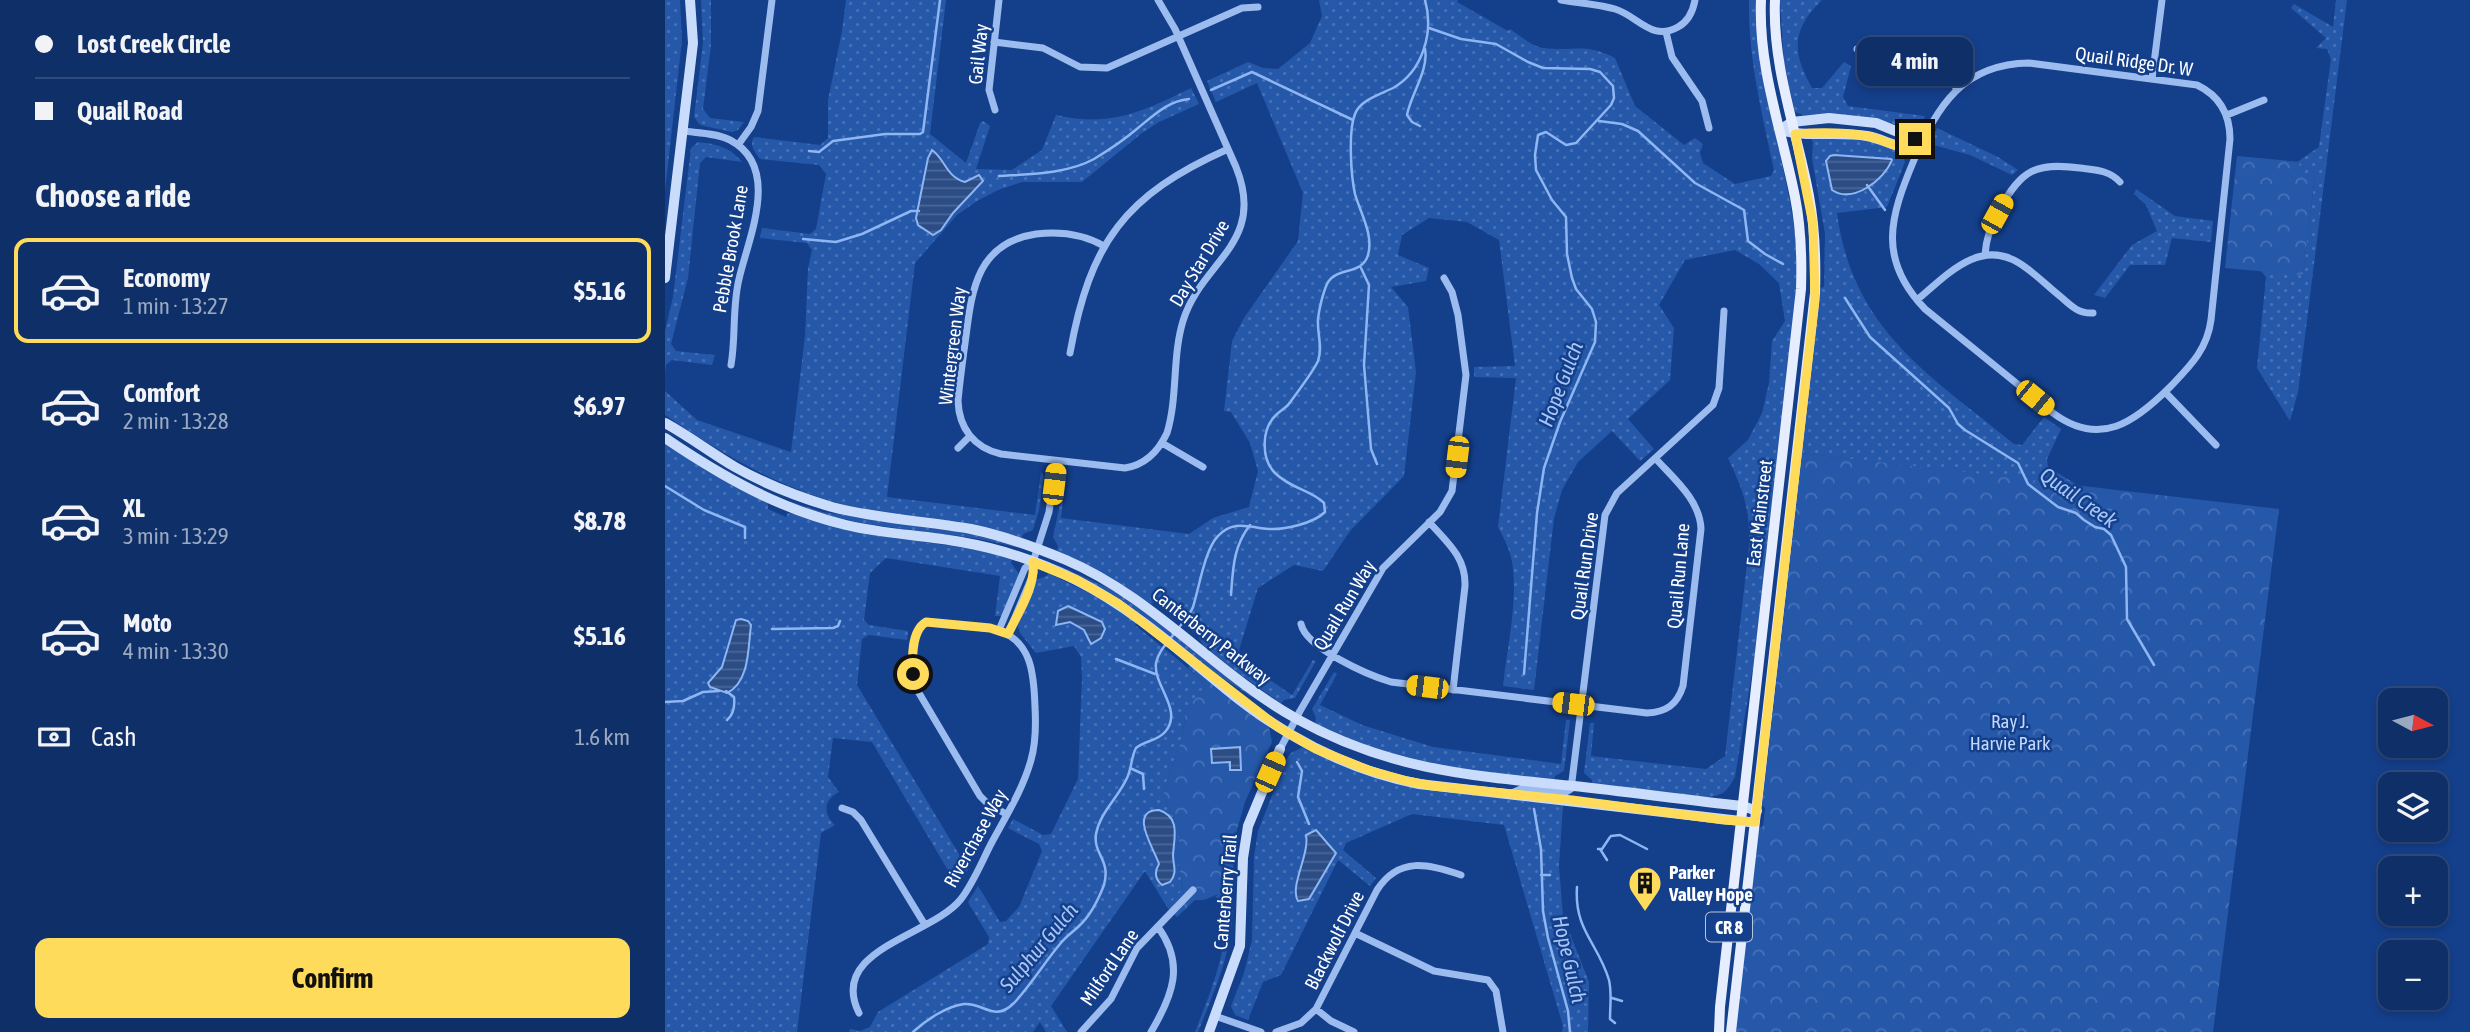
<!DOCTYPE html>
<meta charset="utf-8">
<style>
body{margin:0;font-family:"Asap Condensed",sans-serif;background:#1d3b71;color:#f1f3f6;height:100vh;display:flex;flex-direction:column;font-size:26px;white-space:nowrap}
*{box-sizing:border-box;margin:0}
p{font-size:23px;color:#9ba9c0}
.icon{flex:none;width:38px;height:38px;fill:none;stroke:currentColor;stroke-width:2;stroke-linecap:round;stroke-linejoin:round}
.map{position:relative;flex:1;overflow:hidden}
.panel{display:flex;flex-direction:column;background:#0f2f68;width:665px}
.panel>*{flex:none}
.guide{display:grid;align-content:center;height:154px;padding:0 35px;background:#0f2f68}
.needle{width:46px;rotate:97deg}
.buttons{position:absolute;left:1713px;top:688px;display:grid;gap:14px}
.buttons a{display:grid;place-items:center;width:70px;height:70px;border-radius:14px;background:#0f2f68;box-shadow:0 4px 10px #0003,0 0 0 2px #2f4a7c;font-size:35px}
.end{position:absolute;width:32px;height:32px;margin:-16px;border:9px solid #ffdb5b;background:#111;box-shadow:0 0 0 4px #111}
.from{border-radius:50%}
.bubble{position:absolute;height:49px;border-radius:14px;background:#0f2f68;box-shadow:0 4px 10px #0003,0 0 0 2px #2f4a7c;font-size:23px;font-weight:700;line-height:49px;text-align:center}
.car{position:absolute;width:21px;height:42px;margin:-21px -10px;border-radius:9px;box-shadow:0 0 5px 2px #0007;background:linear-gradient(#f5c518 24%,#345 0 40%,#f5c518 0 76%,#345 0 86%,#f5c518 0)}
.guide b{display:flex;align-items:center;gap:24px;height:66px;font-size:26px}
.guide b+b{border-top:2px solid #2f4a7c}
.guide i{width:18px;height:18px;background:#f1f3f6}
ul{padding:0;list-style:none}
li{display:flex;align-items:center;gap:21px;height:105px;margin:0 14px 10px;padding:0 21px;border:4px solid transparent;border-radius:14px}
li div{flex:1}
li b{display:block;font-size:26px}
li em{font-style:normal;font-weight:700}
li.selected{border-color:#ffdb5b}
li>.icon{width:63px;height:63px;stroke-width:1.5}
h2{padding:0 35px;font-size:32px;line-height:84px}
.pay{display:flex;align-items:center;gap:18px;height:77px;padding:0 35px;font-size:26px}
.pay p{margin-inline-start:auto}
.button{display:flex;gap:14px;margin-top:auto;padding:14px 35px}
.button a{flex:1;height:80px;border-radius:14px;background:#ffdb5b;color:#111;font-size:28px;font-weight:700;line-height:80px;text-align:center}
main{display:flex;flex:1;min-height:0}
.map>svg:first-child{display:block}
.grass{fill:url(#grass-dots)}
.park{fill:url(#park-crowns)}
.water{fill:url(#water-rules);stroke:#8eb6f3;stroke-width:2}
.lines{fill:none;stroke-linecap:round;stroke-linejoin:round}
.stream{stroke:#8eb6f3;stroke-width:2.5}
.street{stroke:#9cbcf0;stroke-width:7}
.secondary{stroke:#cadcfb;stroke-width:10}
.primary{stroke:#e5edff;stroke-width:10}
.route{stroke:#ffdb5b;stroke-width:9}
.labels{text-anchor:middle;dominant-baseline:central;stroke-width:5;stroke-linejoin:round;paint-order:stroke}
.shield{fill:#143f8b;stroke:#b8c5dc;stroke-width:2}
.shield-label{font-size:18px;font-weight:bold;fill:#fff}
.street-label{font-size:19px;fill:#fff;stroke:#143f8b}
.park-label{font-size:19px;fill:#c2d8fc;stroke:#143f8b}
.poi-label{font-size:19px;font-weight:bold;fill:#fff;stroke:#143f8b;text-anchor:start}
.water-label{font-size:21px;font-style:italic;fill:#a7c6f7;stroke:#143f8b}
</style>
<main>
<section class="panel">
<div class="guide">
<b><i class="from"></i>Lost Creek Circle</b>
<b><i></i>Quail Road</b>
</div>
<h2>Choose a ride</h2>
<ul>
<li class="selected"><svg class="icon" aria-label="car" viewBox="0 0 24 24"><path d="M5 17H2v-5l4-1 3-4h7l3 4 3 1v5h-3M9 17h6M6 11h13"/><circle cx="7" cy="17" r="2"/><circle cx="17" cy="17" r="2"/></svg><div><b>Economy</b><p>1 min · 13:27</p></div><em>$5.16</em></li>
<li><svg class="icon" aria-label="car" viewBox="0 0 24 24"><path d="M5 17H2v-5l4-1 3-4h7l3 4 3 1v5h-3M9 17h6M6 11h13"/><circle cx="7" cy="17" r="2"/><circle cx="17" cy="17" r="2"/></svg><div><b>Comfort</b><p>2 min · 13:28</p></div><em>$6.97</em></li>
<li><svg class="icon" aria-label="car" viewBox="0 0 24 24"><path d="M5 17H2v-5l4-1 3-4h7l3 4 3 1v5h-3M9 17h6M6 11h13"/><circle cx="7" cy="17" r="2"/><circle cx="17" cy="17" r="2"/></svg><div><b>XL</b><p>3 min · 13:29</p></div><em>$8.78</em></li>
<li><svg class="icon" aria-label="car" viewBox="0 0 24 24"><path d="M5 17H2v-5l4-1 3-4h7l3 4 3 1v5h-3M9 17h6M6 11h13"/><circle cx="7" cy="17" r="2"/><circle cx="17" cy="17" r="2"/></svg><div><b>Moto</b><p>4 min · 13:30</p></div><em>$5.16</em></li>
</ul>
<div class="pay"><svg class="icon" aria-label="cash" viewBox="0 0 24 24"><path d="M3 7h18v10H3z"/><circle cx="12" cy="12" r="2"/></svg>Cash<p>1.6 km</p></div>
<div class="button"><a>Confirm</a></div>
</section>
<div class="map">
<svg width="1805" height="1032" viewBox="0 0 1805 1032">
<defs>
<pattern id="grass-dots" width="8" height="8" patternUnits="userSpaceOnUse" patternTransform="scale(1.75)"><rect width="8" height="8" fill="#2658aa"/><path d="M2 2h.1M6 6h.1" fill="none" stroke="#4771b7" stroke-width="1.8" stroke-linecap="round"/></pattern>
<pattern id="park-crowns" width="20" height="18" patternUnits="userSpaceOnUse" patternTransform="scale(1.75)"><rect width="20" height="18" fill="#2658aa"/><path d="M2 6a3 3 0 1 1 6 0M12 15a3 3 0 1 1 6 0" fill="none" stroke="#4771b7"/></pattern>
<pattern id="water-rules" width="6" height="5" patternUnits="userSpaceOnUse" patternTransform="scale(1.75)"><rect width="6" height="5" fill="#2b4c85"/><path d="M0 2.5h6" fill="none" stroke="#4b6797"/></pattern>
</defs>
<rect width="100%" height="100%" fill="#143f8b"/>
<path class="grass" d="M0,0H15L17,40L0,191Z
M36,0H46V45L38,109L45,118L79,122L73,130L67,132L35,125L29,117L38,42Z
M181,0H281L265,134L301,163L315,123L318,121L325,126L311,169L347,170L377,150L391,115C445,128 479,111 526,88L534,104L494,122L477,133L417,182H357L333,190L312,201L292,215L250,263L222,497L370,515L376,472L379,476L374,510L368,530L358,534L357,538C303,523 247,520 193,508C119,491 62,457 0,415V391L32,420L126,452L140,336L143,268L147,250L142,243L95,238L97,228L145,234L151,229L161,174L154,165L95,159C90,152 84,145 89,137L155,145L163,138V100L177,31Z
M654,0H793L792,2L843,31L845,29C854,35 868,47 879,48C909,52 919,42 950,58L970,106L1019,145L1030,138L1038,144L1035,153L1038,163L1070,184L1106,176L1109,170C1097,113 1083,58 1084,0H1091C1091,75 1116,145 1128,219C1132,246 1132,273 1131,301L1090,654L1070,777C1060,794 1060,794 1039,798L927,785V780L919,773L925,723H929L926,756L1041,769L1060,756L1084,546C1085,509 1079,492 1063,458L1083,440L1097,413L1104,383L1107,341L1120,321L1114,283L1094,264L1070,250L1020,260L994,305L1009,328L1005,380L963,419L989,449L975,461L947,431L913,462L897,490L889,518L869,690L838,686C842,648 852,607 848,569C847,554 840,540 833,527L851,378L809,377V367L850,366L834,240L802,222L764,218L737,235L733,255L764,268L761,281L726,287L743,307L751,372L739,476L685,531L658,571L629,565L593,588L574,650L583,665L627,695L648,660L651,661L630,698L619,700L616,703L573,673L539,646L533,636L490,602L486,604L436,572L392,551L393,546L388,537L401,476L396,518L524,534L548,518L584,507L593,471L585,443L566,412L559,411L567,341L579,318L633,241L638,193L592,83L551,102L542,81L583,62L598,68L613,69L645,43L657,16Z
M1115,0H1157C1126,30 1127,52 1147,88H1157L1179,62L1186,66L1178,97L1183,106L1260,116L1255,127L1241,129L1218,121L1163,114L1139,115L1130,112L1119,63Z
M1671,0H1682L1633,392L1625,421L1592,368L1601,277L1596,271L1638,274L1650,176L1633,173L1634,163L1632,162L1654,147L1666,59L1662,49L1651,48L1661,38L1626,8L1629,4L1668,27Z
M1272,128L1333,157L1353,170L1347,175L1305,155L1265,144Z
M1177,137L1208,141L1240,154L1238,157L1240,162L1222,207L1172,213C1188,331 1264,374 1349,444L1357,445L1379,417L1396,429L1382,459L1383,467L1414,486L1137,453L1155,288L1159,287L1160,234L1147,158L1148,142L1146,139Z
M33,142C51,144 65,147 77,162L41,157L35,163L23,278L6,344L11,351L50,355L47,365L7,360L1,365L0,374V331L8,297L26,148Z
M1471,189L1510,216L1548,221L1546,242L1507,238L1500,265H1465L1440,298L1429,295L1467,245L1492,231L1481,205L1469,194Z
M0,444L41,471L103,503V509L121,517L123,513H127C159,524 194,532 228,538C268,544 308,546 347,560L346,563L354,574L337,616H330L335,576L221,558L205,573L199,620L204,625L243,631L242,640L204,635L197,639L192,685L303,869L295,883L284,872L207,742L168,738L163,777L174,792C158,800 158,814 170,825L156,833L132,1032H0Z
M123,501L158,512L301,533L338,542L356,549C297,531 235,533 175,518C158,514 139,510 123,501Z
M388,563L450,591L478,609L613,714L545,670L479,616L456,600Z
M383,573L438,600L472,622L470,625L517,663L541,685L521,710L517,738L498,795L515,831L512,854L518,890L502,907L480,871L386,1006L402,1032H381L375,1022L368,1032H184L185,1029L195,1031L205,1027L213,1012L323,944L324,937L303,902L313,886L335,922L341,921L354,907L377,851L374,844L343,828L348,819L378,835L386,834L413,779L417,678L416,657L409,646L371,653L355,633L352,624L370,580L382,576Z
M669,672L672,674L655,705L697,725L768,747L896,764L901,720H905L899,771L890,776L889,780C855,776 821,774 787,769C740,761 693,744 650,723L651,718L647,709Z
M638,747L683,768L733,784L898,806L894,866L898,916L924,982L923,1032H897L898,1026L839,825L747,814L681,843L678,850L711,878L705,886L673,860L616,975L598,982L583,1020L570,1015L566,1006L579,973L587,940L589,857L593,831L622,758L626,753Z
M555,893H561L568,899C568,951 552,985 533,1032H530C548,986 561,954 563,904L550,897Z"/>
<path class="park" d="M1572,156L1635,162L1633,173L1650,175L1638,275L1560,268Z
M1137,453L1614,509L1548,1032H1070L1094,828L1098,826L1100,808L1097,805L1098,798Z
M525,665L604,727L607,742L580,802L571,833L568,869L561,876V893C550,892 544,902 530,900L512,917L502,907L518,889L512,854L515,831L498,795L517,738L521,710L541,685L523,668Z"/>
<path class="water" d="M267,150C280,159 281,177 300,182L314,175L318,181L288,213L276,230L268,235L253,225L251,218L263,158Z
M1169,155L1226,159L1227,160C1219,180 1188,204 1167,190L1161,161L1165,156Z
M403,606L437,622L440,629L436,638L426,644L419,630L405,622L391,625L393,611Z
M76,619L83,621L86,625C83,647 85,682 62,693L45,687L43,683L57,667L71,620Z
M575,747L576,770H565V762L547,763L546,749Z
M494,810C516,817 509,838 508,855C508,866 513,872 505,882L497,885C490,879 489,872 494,864C490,850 462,810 494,810Z
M651,830L671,853L644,899L633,901C624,887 645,854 641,835Z"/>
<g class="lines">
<path class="stream" d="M764,28L796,39L831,44L863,62L878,68L925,69L935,72L948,86L949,98L946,105L911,143L901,145L881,132L873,135L870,155L871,170L887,200L901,217L902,254L907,278L911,289L927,309L931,322L930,342L895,422L879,468L872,513L859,674
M546,90L587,72L688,120
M934,121L957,124L973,131L1030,183L1079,210L1083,241L1100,254L1118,264
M755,126L747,122L742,115C746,94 764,70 760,49
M144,151L154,152L168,141L220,134H255L258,132L275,0
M334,176C364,174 402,174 429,159C444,150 460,139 473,128C489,115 503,101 524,99
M1202,185L1220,210
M138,239L171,242L197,234L246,211H254
M696,268L704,285L699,365L706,449L712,464
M1180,298L1205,337L1284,408L1293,424L1300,430L1353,463L1363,484L1393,507L1411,513L1419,520L1430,527L1439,529L1446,535L1461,567L1462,619L1489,665
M0,486L39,510L80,527V538
M566,595C568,569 568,547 585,525
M107,629L168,628L173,626L175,621
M513,629C518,622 525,615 528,607C534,588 540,549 553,536C569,519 585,528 604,529C620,530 649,523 660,512L659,503C646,490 626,489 610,473C596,459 596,429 611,415C615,411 619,409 623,405C629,397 649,370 653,361C658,347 652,334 653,319C654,309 658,293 662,284C671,266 697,276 703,255C709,235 695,212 690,194C686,176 683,131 690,114C695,100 716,94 728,88C758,71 769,32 760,0
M451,659L490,674
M61,691L69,697C70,706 69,714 62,720
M0,702L18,701L38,692L54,691
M632,762L637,771L633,797L644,824
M465,768L478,774L479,789
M869,809L876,849L878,911L883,938L903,1011L905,1032
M946,836L955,835L982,849
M933,849H937L945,837
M935,849L942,860
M876,875H885
M912,887C909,930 933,943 944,980C947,993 945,1006 945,1019L950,1023
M947,998L957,1001
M248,1032C261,1020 282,1006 299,1004C318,1002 329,1023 349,1003C366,985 379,963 395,944C400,937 408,932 414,926C425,916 434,898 439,885C446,859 428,855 431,834C435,812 453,798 462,778C467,768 466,757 471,748C480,740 491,742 500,732C519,710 488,686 491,663C493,652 502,643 509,634"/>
<path class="street" d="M896,0C913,3 933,4 950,9C973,16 987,42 1013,27C1024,21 1028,11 1030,0
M1001,32L1007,57L1037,101L1044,128
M329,42L378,48L415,67L442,68L577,8L593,7
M1192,49C1237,54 1264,49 1292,89
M1364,63L1532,85C1555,96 1565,115 1565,139L1546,320C1542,350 1525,366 1505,387C1470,422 1435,448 1388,413L1260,309C1212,259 1225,217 1249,160C1273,105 1298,64 1364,63Z
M1487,79L1497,0
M330,110L324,90L334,0
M1562,115L1599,100
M18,131C33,133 51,133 65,140C117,167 83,239 74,279C67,308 71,337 66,365
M73,145L86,127L93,111L107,0
M439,246C418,234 395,231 371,234C313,243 307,288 301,336C298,358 295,379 293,401C294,428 309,448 336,454L460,468C480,465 493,452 502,433C513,397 507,357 518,321C536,261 602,244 571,167L510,29L493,0
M1320,255C1321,237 1326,224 1335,209C1356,170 1371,162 1415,168C1430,170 1444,170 1455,182
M1252,300C1281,276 1314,238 1354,263C1369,272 1382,286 1396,297C1406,306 1414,314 1428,313
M405,353C425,242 460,195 563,149
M1500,392L1551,445
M497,443L538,467
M293,448L304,437
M764,522C782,542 801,557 800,586L788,690
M636,624C641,648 703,675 726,682L982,713C1001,712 1012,705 1018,686L1036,529C1035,500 1009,479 991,459
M334,630L360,568L368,562
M343,634L369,572L368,562L384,512L391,461
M615,749L635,711L718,568L775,512L787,491L801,375L793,315L787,292L779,278
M847,793L858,788L901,792L906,789L940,515L952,493L1048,405L1054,388L1059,311
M177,808L188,812L196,820L260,925
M690,933L769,971L823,980L831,991L838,1032
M651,1009L666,1021L689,1032
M194,1013C162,949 267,936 296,899C309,882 317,861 327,842C341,816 358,789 366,760C371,743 371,725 370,707C369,674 367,640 330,629L261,622C244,631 246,671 251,688L315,796L322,803L341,814
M550,1016L596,1032
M416,1032L446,999L472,948L528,890
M486,1032C508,995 520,964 493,927
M611,1032L636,1023L651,1009L712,890C734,856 764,864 796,875"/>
<path class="secondary" d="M1164,118L1211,123L1250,139L1254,148C1237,151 1219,139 1202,136C1173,131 1143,138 1115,130L1127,122Z
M0,278L28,43L25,0
M0,423C24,436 46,453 70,467C100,484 133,497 167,507C213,519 260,521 306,529C339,536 370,547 401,560C488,597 550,673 632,719C724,770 807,776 909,786C965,792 1021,800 1078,806L1092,811
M0,438C56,476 114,509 181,525C218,534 257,535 296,542C336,549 375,562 411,580C467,608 513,650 561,689C617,735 682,770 754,784L1084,822
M544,1032L575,946L578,858L583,826L615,749"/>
<path class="primary" d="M1054,1032L1055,1007L1136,289C1137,258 1136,227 1130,197C1117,131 1093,68 1096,0
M1066,1032L1150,293C1151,261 1150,228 1144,196C1132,131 1107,67 1110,0"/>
</g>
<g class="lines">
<path class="route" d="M248,674C247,658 246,631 261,622L325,628L343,634C353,613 371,586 368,562L412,580L454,604L613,727L651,749L703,770L742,781L768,786L907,800L1059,820L1090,822L1150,300L1148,224L1130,134C1154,132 1178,132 1202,136C1219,139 1237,152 1254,148L1250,139"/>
</g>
<defs>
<symbol id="building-pin" viewBox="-11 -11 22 30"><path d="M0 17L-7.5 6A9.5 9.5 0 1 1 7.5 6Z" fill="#ffdb5b" stroke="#143f8b"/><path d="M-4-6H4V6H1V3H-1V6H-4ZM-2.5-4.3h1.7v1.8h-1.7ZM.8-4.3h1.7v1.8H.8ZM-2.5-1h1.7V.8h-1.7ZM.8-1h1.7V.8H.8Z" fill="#111"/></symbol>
</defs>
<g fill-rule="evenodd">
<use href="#building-pin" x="961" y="864" width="38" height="52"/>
</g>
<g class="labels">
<rect class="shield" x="1041" y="912.5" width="46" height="29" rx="5"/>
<g class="shield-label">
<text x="1064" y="927">CR 8</text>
</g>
<g class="street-label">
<text transform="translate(313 54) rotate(-84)">Gail Way</text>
<text transform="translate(1469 61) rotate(8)">Quail Ridge Dr. W</text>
<text transform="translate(65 249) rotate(-80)">Pebble Brook Lane</text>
<text transform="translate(534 263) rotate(-59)">Day Star Drive</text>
<text transform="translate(287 346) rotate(-83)">Wintergreen Way</text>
<text transform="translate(1094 513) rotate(-83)">East Mainstreet</text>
<text transform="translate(919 566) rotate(-82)">Quail Run Drive</text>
<text transform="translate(1013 576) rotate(-85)">Quail Run Lane</text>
<text transform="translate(679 605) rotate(-59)">Quail Run Way</text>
<text transform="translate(547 636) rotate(38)">Canterberry Parkway</text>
<text transform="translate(310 838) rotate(-61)">Riverchase Way</text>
<text transform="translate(560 892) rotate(-85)">Canterberry Trail</text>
<text transform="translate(669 940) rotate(-63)">Blackwolf Drive</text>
<text transform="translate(444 967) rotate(-56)">Milford Lane</text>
</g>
<g class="park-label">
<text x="1345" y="721">Ray J.<tspan x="1345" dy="22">Harvie Park</tspan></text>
</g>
<g class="poi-label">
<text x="1004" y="872">Parker<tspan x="1004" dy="22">Valley Hope</tspan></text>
</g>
<g class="water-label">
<text transform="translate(895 384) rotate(-69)">Hope Gulch</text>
<text transform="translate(1414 497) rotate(35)">Quail Creek</text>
<text transform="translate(373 947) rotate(-50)">Sulphur Gulch</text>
<text transform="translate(905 959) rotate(77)">Hope Gulch</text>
</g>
</g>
</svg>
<div class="buttons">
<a><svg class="needle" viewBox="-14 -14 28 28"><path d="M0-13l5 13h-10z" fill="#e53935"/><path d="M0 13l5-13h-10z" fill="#9ba9c0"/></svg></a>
<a><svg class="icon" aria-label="layers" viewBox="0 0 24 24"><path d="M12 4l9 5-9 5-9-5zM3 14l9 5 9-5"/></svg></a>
<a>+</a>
<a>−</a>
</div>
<i class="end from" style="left:248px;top:674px"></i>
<i class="end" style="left:1250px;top:139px"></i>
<div class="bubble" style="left:1192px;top:37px;width:116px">4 min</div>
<i class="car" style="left:1332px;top:214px;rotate:29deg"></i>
<i class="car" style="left:1370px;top:398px;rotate:129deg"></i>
<i class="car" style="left:792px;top:457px;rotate:187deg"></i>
<i class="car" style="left:389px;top:484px;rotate:7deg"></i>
<i class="car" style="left:762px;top:687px;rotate:277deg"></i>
<i class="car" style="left:908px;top:704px;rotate:277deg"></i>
<i class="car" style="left:605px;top:772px;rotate:24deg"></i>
</div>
</main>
